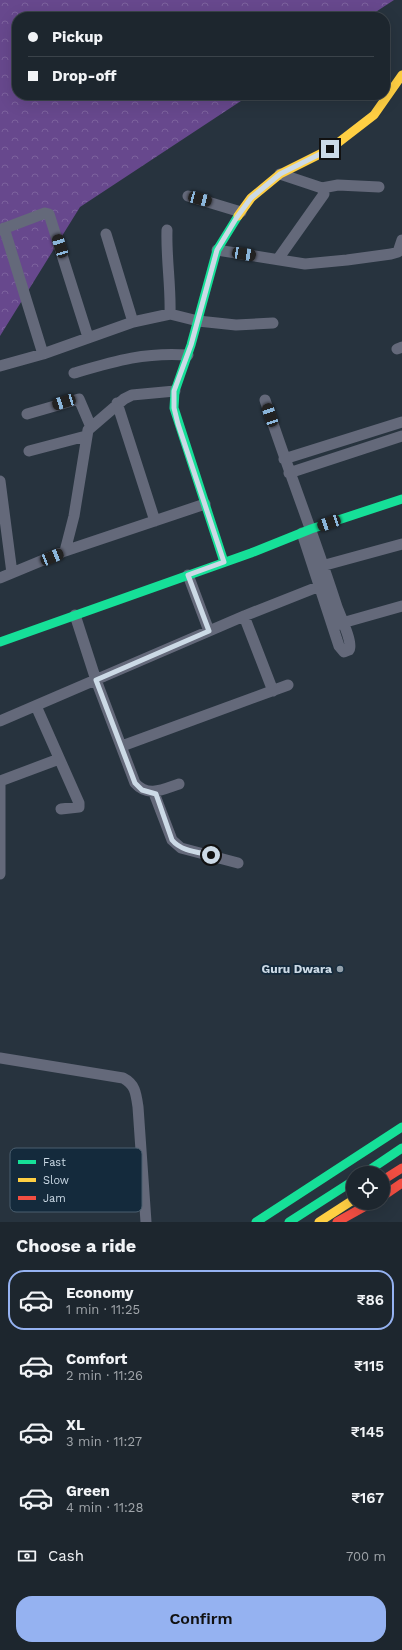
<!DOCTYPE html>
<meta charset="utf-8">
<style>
body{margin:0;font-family:"Work Sans",sans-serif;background:#2a323a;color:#f1f3f6;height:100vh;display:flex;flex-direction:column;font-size:15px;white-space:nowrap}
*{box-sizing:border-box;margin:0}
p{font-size:13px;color:#a0a5aa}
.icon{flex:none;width:22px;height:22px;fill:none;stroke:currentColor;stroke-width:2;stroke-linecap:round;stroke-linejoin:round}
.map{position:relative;height:1222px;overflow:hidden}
.sheet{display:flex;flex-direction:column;background:#1d262e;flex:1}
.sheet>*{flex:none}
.banner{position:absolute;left:12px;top:12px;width:378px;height:88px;border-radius:16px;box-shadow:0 4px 16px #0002,0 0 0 1px #3b434a;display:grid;align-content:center;height:88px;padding:0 16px;background:#1d262e}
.fabs{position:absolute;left:346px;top:1166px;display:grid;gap:8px}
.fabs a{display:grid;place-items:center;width:44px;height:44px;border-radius:50%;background:#1d262e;box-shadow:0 4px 16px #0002,0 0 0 1px #3b434a;font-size:20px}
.end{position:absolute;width:18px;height:18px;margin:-9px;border:5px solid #ccdae6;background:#111;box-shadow:0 0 0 2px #111}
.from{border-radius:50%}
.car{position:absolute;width:12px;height:24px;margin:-12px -6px;border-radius:5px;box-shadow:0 0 3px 1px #0007;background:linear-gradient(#222 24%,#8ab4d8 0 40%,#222 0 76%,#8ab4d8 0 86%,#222 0)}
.banner b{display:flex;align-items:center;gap:14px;height:38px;font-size:15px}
.banner b+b{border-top:1px solid #3b434a}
.banner i{width:10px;height:10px;background:#f1f3f6}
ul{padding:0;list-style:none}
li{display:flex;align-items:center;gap:12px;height:60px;margin:0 8px 6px;padding:0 8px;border:2px solid transparent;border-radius:16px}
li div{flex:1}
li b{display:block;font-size:15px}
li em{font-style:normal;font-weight:600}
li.on{border-color:#95b2f1}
li>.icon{width:36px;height:36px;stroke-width:1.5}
h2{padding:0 16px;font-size:18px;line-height:48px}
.pay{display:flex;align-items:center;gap:10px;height:44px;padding:0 16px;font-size:15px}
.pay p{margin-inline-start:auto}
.cta{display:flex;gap:8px;margin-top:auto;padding:8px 16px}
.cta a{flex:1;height:46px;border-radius:16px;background:#95b2f1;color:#111;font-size:16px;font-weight:600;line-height:46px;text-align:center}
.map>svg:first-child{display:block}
.forest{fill:url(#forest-crowns)}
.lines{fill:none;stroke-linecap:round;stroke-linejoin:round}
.street{stroke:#64697a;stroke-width:11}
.fast{stroke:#16e098;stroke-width:9}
.slow{stroke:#ffcf43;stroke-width:9}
.jam{stroke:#f24e42;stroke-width:9}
.route{stroke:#ccdae6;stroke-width:5}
.poi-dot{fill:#92a0ab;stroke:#142a3c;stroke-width:1.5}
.labels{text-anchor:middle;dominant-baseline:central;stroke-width:3.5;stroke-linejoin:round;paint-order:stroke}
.poi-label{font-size:12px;font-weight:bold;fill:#ccdae6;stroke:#142a3c;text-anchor:end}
.key{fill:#142a3c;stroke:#4b5f6f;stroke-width:1}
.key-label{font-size:11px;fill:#ccdae6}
</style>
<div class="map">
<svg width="402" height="1222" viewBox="0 0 402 1222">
<defs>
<pattern id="forest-crowns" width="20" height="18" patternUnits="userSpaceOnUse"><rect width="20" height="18" fill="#67488d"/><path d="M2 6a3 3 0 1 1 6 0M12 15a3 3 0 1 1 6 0" fill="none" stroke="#7c629d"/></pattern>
</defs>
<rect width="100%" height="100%" fill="#27333e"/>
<path class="forest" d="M0,0H394L368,17H17V95H250L80,207L0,336Z"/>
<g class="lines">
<path class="street" d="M322,188L338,185L379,187
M188,196L241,212
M4,228L43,354
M0,230L45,213L49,214L88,337
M167,230C166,258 171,286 170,314
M106,234L133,322
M217,250L305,264L347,260L391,254L398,252L402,240
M278,259L324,194L322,188L280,174
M397,349L402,347
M0,366L43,354L133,322L170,314L198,321L236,325L273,323
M74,373C115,361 144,352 188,355
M265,400C288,470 315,538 337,607C340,615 354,645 349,650L344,652L339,646L302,533
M117,403L155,521
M27,414L79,399L91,427
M29,451L86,436
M284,459L402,422
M289,473L402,436
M0,481L12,573
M65,551L74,516L88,430L124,399L132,395L175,391
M318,567L402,544
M188,575L209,631
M0,578L65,551L205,504
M75,615L96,680L135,783C148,798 164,789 179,784
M244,616L273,691
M335,625L402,606
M36,706L79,803V807L61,809
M0,721L244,616L325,584
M122,746L288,685
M0,781L59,759
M154,793L172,840L181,848L238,863
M0,874V781
M0,1058L123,1078C135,1084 136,1093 138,1107L146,1222"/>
<path class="fast" d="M224,562L174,408L175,391L191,345L217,250L238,216
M0,642L251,553L311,529L402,499
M365,1173L402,1148
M256,1222L402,1127
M289,1222L353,1181"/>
<path class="slow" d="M238,216L251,198L280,174L330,149L374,115L402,75
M319,1222L353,1200"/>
<path class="jam" d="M383,1180L402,1168
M383,1196L402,1183
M337,1222L371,1203"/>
</g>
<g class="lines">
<path class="route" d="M211,855C197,852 181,851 172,840L156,794L142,790L135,783L96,680L209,631L188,575L224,562L178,424L174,408V391L191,345L217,250L237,217L251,198L280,174L330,149"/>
</g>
<circle class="poi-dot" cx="340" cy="969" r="4"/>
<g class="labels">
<g class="poi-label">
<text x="332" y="969">Guru Dwara</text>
</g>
</g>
<rect x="10" y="1148" width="132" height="64" rx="6" class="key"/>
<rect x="18" y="1160" width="18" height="4" fill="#16e098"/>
<rect x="18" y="1178" width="18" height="4" fill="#ffcf43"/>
<rect x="18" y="1196" width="18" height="4" fill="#f24e42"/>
<g class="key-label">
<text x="43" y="1166">Fast</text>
<text x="43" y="1184">Slow</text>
<text x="43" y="1202">Jam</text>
</g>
</svg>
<div class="fabs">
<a><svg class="icon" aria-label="locate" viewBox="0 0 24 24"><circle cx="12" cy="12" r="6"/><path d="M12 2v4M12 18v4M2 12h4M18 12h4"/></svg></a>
</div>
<i class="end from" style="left:211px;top:855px"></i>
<i class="end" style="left:330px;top:149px"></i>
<i class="car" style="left:200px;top:199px;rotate:105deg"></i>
<i class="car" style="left:60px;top:246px;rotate:343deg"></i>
<i class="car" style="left:244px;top:254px;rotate:99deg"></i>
<i class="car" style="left:64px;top:402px;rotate:253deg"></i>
<i class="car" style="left:270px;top:415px;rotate:342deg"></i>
<i class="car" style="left:329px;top:523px;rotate:251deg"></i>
<i class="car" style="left:52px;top:557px;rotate:68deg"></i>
<div class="banner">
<b><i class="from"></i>Pickup</b>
<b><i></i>Drop-off</b>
</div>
</div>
<section class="sheet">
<h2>Choose a ride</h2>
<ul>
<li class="on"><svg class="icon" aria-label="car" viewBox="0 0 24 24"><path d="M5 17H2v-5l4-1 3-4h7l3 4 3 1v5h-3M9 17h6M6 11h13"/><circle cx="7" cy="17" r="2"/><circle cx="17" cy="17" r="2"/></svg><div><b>Economy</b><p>1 min · 11:25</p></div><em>₹86</em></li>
<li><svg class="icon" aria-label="car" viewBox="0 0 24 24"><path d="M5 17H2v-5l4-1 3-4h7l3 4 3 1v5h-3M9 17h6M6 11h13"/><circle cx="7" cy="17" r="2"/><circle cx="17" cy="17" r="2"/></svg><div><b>Comfort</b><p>2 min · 11:26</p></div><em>₹115</em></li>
<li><svg class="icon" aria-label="car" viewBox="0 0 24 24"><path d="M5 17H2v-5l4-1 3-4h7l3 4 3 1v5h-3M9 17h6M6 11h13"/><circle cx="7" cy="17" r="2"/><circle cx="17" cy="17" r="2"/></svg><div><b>XL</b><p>3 min · 11:27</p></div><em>₹145</em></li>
<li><svg class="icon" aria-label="car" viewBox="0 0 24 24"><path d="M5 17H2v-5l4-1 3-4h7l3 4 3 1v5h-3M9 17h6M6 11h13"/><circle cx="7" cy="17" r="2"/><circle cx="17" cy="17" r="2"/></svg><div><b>Green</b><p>4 min · 11:28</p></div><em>₹167</em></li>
</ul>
<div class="pay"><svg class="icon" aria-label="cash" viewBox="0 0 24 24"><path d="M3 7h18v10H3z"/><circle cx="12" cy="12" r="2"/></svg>Cash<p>700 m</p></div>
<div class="cta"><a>Confirm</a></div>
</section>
